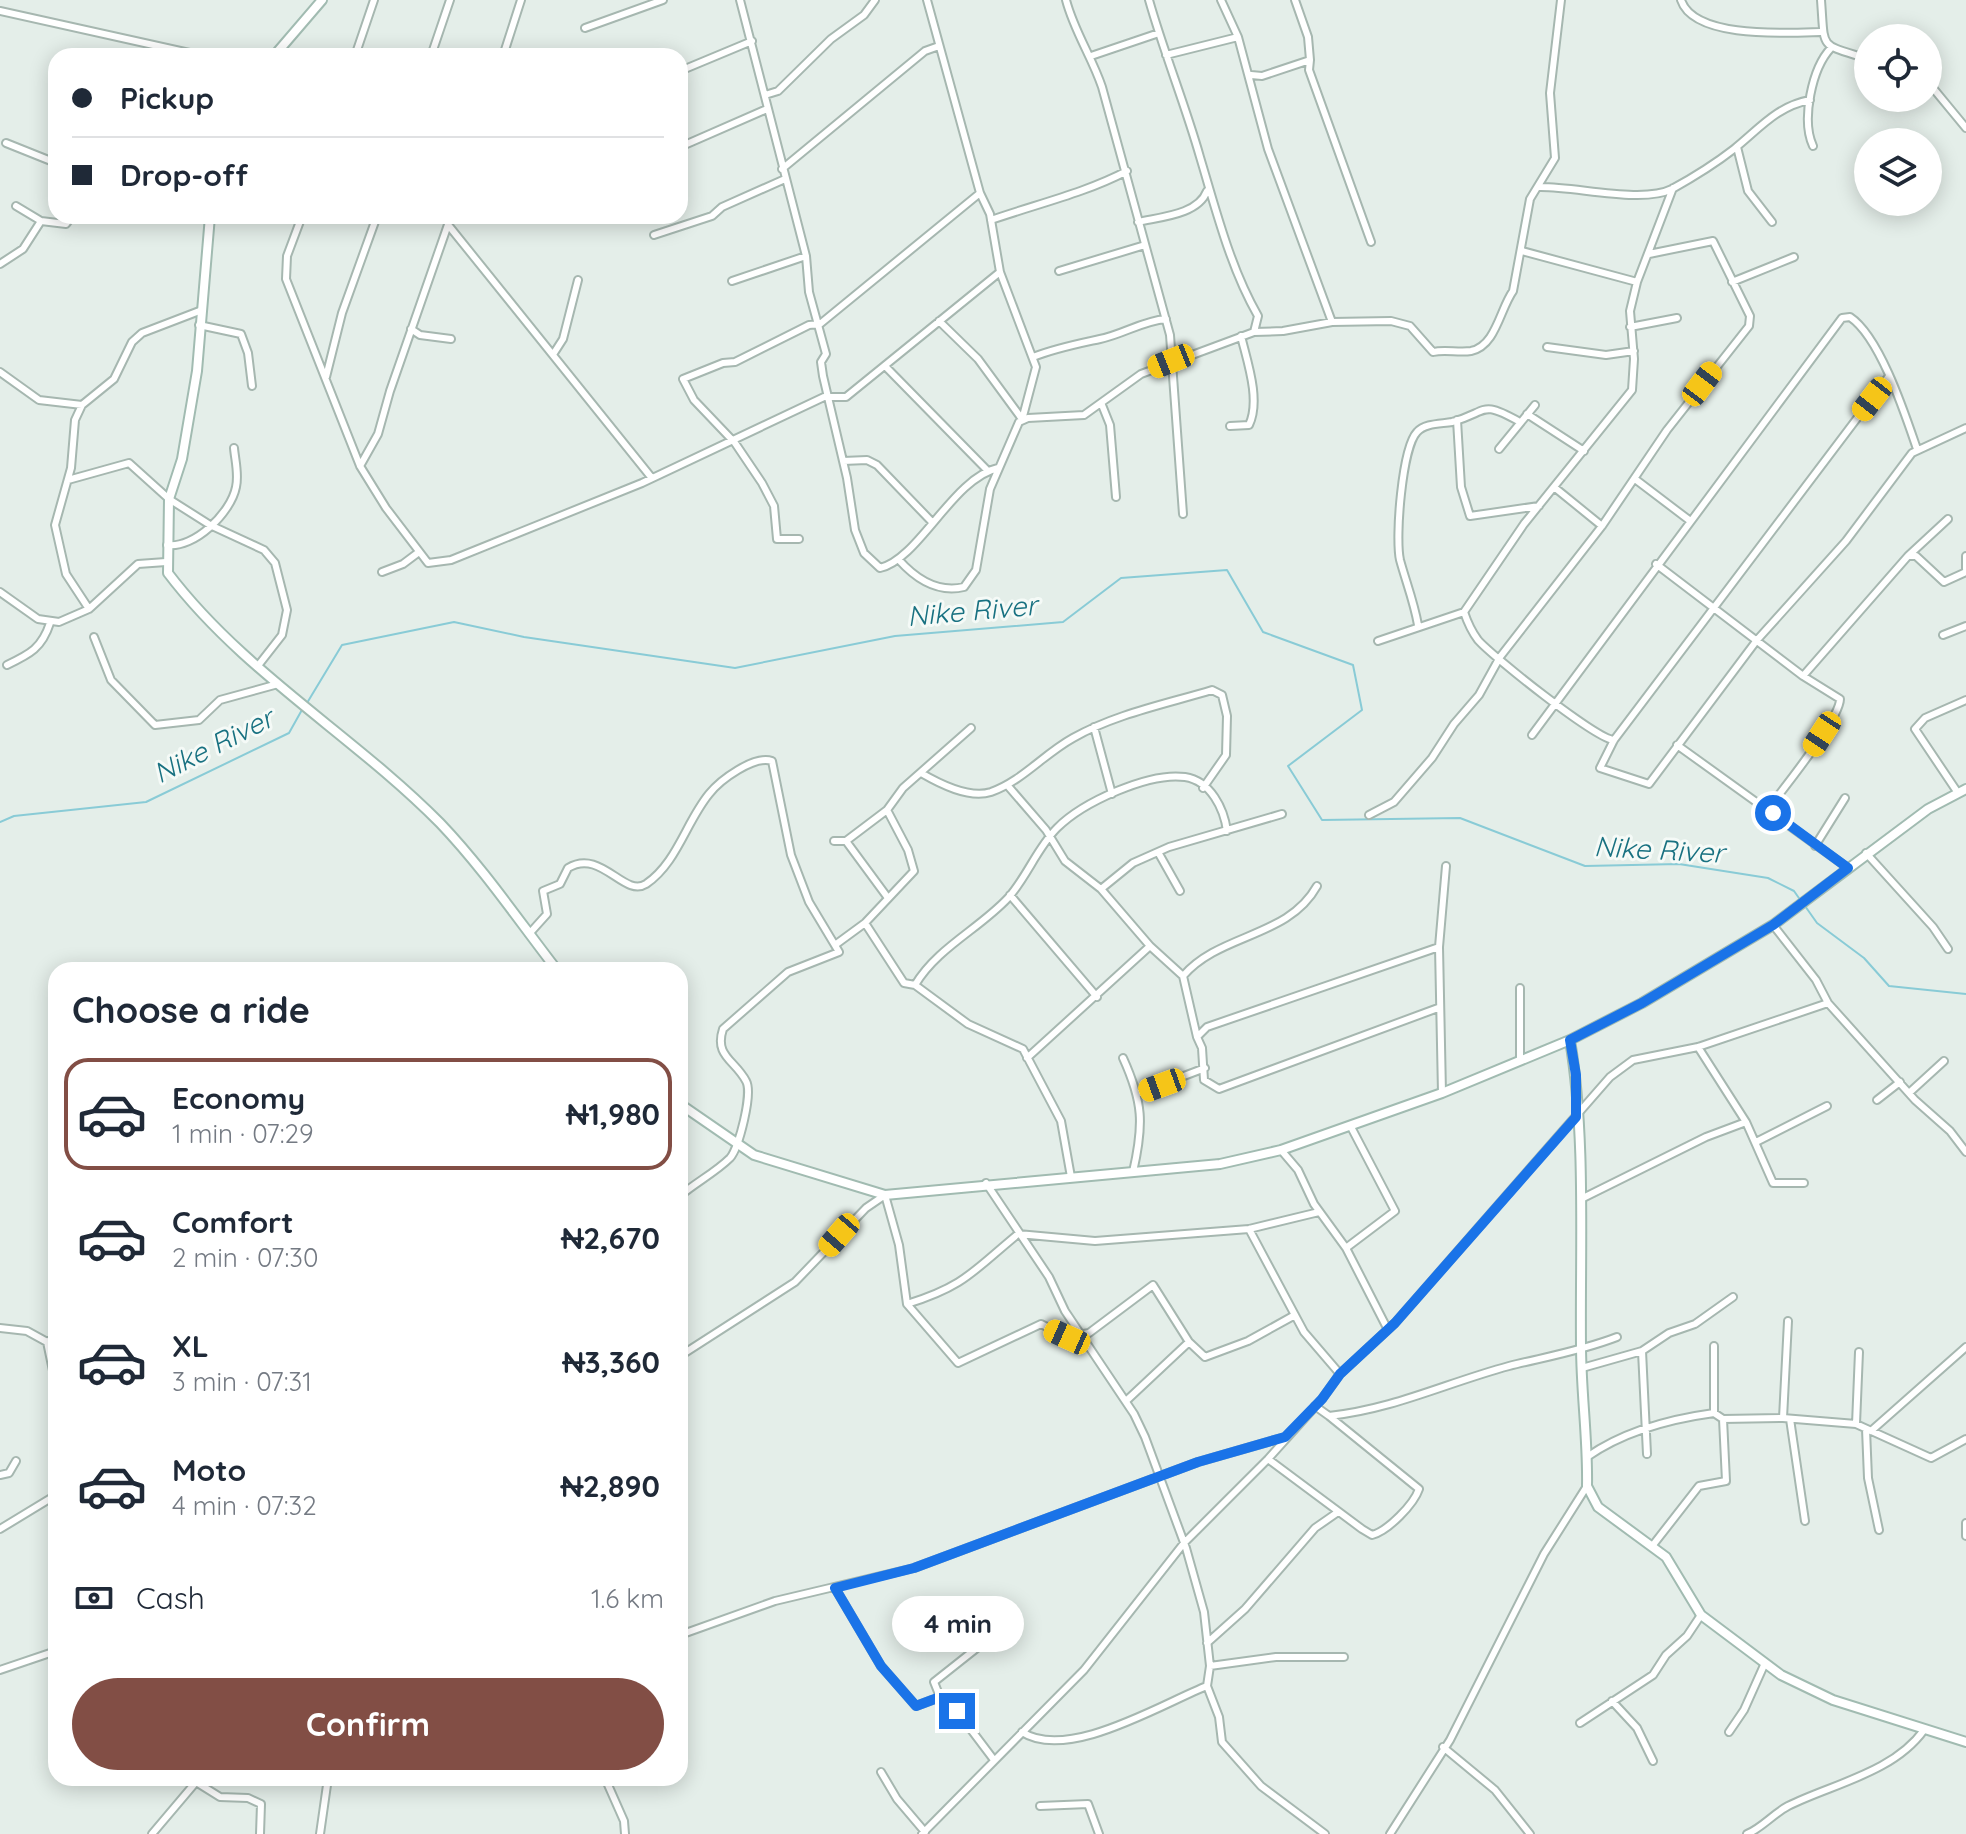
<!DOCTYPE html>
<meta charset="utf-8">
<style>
body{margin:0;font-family:Quicksand,sans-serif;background:#f6f6f7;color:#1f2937;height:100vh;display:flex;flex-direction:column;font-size:30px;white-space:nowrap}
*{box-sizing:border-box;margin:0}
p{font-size:26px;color:#747a83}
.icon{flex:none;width:44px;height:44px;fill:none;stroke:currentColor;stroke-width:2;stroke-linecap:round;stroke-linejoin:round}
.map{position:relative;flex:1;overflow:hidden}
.panel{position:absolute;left:48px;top:962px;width:640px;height:824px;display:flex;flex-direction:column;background:#fff;border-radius:24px;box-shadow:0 4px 20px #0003}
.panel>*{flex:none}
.top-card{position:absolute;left:48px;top:48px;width:640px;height:176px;border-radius:24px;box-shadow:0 4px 20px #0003;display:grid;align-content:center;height:176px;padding:0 24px;background:#fff}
.buttons{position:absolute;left:1854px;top:24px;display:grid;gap:16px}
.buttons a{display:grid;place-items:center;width:88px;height:88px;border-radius:50%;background:#fff;box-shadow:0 4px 20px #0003;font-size:40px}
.end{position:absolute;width:36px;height:36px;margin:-18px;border:10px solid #1a73e8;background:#fff;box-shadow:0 0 0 4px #fff}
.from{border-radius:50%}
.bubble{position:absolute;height:56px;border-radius:28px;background:#fff;box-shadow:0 4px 20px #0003;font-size:26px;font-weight:800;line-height:56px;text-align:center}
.car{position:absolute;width:24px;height:48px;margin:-24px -12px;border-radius:10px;box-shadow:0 0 6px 2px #0007;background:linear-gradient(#f5c518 24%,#345 0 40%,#f5c518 0 76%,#345 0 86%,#f5c518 0)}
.top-card b{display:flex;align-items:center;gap:28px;height:76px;font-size:30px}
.top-card b+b{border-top:2px solid #e0e1e3}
.top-card i{width:20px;height:20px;background:#1f2937}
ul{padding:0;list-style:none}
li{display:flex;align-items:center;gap:24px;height:112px;margin:0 16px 12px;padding:0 8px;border:4px solid transparent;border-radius:24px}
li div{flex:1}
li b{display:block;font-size:30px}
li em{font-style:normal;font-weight:800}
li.selected{border-color:#824e45}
li>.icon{width:72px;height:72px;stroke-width:1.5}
h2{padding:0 24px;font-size:36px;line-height:96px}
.pay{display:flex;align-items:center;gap:20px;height:88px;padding:0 24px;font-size:30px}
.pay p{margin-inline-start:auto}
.action{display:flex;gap:16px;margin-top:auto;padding:16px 24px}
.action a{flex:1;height:92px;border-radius:48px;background:#824e45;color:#fff;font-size:32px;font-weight:800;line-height:92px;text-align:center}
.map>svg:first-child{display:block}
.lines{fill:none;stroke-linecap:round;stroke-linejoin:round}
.stream{stroke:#89cbd6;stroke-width:2}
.street-casing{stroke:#a6b7b0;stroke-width:10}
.secondary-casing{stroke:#a1bbb1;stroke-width:12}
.street{stroke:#fff;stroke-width:6}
.secondary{stroke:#fff;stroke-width:8}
.route{stroke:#1a73e8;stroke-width:10}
.labels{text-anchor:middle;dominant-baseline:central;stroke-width:6;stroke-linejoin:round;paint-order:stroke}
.water-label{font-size:28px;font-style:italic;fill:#187181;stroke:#f5faf7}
</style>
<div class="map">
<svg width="1966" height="1834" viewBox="0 0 1966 1834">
<rect width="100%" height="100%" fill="#e4eee9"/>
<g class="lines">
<path class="stream" d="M307,703L342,645L454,622L524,637L735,668L895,636L1063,622L1121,578L1227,570L1263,632L1353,665L1362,710L1288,766L1322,820L1460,818L1585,866L1679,864L1768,878L1794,891L1801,901
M0,822L14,816L146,802L289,733L303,708
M1805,906L1817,923L1864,958L1889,986L1966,994"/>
<defs>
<path id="street" d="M740,0L806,256L809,292L826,354L821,362L823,376L847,478L855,530L864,553L880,568C919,559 953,478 998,468
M927,0L980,193L990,214L1000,272L1036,367L1022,420
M1066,0C1074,31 1092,57 1102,87L1170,335L1183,514
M1149,0C1164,53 1185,104 1200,157C1216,210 1230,267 1258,316L1254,332
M1221,0L1238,37L1268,149L1332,322
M1681,0C1694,39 1786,33 1820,32
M1821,0C1825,51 1818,43 1868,59
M0,11L203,56
M585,28L663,0
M1166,55L1238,37
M355,56L374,0
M431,56L450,0
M503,56L521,0
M1091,56L1159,33
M1310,60L1309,70L1371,242
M680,71L752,41
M1251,75L1262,76L1310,60L1308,37L1295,0
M1928,82L1966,128
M765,95L778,91L831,39L864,15L875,0
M6,143L56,163
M1813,146C1801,120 1812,68 1831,48
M680,147L767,109
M1737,147L1748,191L1772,222
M782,169L925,51L939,46
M1539,187C1575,186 1642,204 1672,189C1692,178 1716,163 1734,149C1759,129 1777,106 1810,100
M16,206L41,221L66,224L72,216
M302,216L287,256L286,279L360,466L386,508L428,563L451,560L642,483L824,397H846L1000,272
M991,220C1037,204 1085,193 1127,171
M1138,222C1159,217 1198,215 1207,191
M449,226L651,477
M654,235L712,216L722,207L785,179
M1522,251L1637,282L1673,188
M0,264L23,249L41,221
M1059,271L1145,245
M732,281L806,256
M1732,282L1794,257
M939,321L978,359L1022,419
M199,325L241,334L248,353L252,386
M1630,327L1677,318
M411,329L420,335L451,339
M1547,347L1606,355L1634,351
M554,353L563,339L578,280
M1033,357C1056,348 1077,344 1100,339C1124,334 1142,321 1166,319
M885,366L987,470
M0,372L39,400L82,405
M1889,376L1614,740L1600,768L1649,784L1757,640L1846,541L1912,453L1966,428
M326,377L342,313L377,216
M1102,405L1110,425L1116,497
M1527,414L1584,451
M1457,420L1461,487L1470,516L1539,506
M1230,426L1249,425C1261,400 1247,361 1241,336
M1499,449L1535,405
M843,461L867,460L877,465L931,521
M360,466L378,434L390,391L451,216
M1635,479L1689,520
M68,480L129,463L169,499L210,525L264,550L275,563L287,610L282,635L257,667
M1554,487L1602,526
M799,539H777L774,506L762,483L735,443L694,400L683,379L723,363L735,362L809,325L820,324L980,193
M167,545C194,549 231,513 236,487C239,474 235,460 234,448
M1908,556L1948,519
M1966,556V569
M899,560C916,579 938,593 964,587L976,570L990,489L1019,422L1028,418L1084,415L1141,374L1254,332L1283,331L1332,322L1391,321L1410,326L1433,352C1445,349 1458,353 1471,351C1496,346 1500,309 1513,291L1530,199L1555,158L1550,93L1561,0
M1656,564L1803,676L1840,699C1840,719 1783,789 1768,809
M382,572L403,564L419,552
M0,592L38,619L59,622L89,609L138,564L166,562
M89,609L66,574L55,525L71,468L75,420L82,405L114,379L132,342L142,333L202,310
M1418,625C1414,602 1406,582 1400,560C1395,538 1402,448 1417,432C1425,423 1441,424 1452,422C1489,412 1479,399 1520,422
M1943,635L1966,626
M94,637L111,680L155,725L199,720L220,700L278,684
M1378,641L1464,612
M7,665C30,654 42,648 50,623
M1803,676L1908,556H1916L1944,582L1966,572
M1094,727L1112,794
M1532,735L1842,318L1850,317C1880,337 1905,414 1917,449
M1614,740C1596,739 1493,657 1478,640C1472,632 1467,621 1464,612L1524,524L1632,390L1634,359L1630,311L1637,282
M1677,745L1848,868
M921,773C940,784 969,799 991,792C1022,781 1044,754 1073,738C1115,714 1166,704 1212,690L1222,695L1227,716L1226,755L1203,788
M1008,786L1046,830L1065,861L1101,889L1150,946L1183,976L1197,1037
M1958,793L1915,729L1925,718L1966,700
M1369,815L1394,802L1432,758L1454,724L1479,695L1500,657L1602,526L1667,430L1749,326L1750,316L1713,241L1649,254
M834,841H846L887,810L903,788L971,728
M846,841L888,898
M1815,846L1845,798
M1158,852L1180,891
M1866,853L1933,927L1948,949
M1101,889L1133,863L1169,847L1282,814
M1010,895L1097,997
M865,923L904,983L915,985L968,1024L1023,1049L1061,1121L1071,1177
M1773,925L1816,980L1828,1003L1915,1100L1950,1131L1966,1152
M529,934L547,914L543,891L560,884L568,868C601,848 624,898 646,884C677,863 686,822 709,794C720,780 754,755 772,761L791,855L809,902L839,952L788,972L723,1029C714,1056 735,1060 746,1081C753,1093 739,1148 730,1158C716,1172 695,1183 680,1196
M835,945L865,923L914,871L908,850L887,810
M1183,976C1220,933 1288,938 1317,886
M915,985C937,948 979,929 1008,898C1027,877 1037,848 1057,828C1083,802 1149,772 1185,777C1211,781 1224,809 1227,831
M1438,1008L1219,1089L1204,1080L1202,1048L1197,1037L1207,1027L1439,947
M1698,1047L1746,1122L1773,1183H1804
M1027,1058L1150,946
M1123,1058C1143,1102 1144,1124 1133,1172
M1520,1061V988
M1139,1093L1205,1068
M1442,1093L1439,947L1446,866
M1909,1093L1944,1061
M1877,1100L1900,1082
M1756,1142L1827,1106
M1281,1150L1298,1170L1314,1204L1346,1248L1387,1328
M986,1183L1049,1277L1065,1311L1134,1414L1145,1437L1186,1548L1204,1612L1210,1666L1207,1686L1219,1717L1222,1742L1261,1786L1325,1834
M1581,1199L1706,1137L1746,1122
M1249,1229L1304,1332L1340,1374
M1346,1248L1395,1211L1351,1127
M907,1304C965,1286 973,1271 1018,1234L1095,1241L1249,1229L1319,1212
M0,1328L27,1331L47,1342
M56,1337L47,1342L56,1385
M1714,1346V1413
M680,1356L795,1282L866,1208L885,1195L899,1245L907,1304L958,1363L1041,1324L1067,1337L1089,1333L1153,1285L1189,1342L1205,1357L1248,1341L1295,1315
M1582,1368L1642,1351
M1126,1401L1189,1342
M1315,1406L1329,1416C1394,1409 1446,1383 1509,1366C1545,1357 1581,1351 1617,1337
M1783,1418L1788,1321
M1790,1419L1805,1521
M1856,1424L1859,1352
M1866,1429L1868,1478L1879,1530
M1871,1431L1966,1347
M1647,1454L1642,1351L1669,1333L1695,1324L1733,1297
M1587,1457C1624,1431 1670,1419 1714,1413L1723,1419L1783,1418L1856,1424L1931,1458L1966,1439
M1268,1459L1362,1529L1372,1535C1388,1531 1414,1504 1419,1489L1329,1416
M0,1475L9,1473L16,1461
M1966,1523V1536
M0,1529L56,1495
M1653,1545L1699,1486L1726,1481L1723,1419
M835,1588L881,1666L916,1706L940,1697L957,1711L994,1760
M680,1635L775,1601L914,1568L1198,1462L1285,1437
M1207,1643L1245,1609L1315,1528L1338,1512
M1210,1666L1276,1657H1344
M0,1670L56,1651
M940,1697L934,1682L987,1640
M1612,1701L1637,1728L1653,1761
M1580,1723L1653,1675L1666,1655L1687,1636L1701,1615
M1022,1732C1068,1762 1163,1703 1207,1686
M1729,1732L1744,1710L1765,1663
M1443,1747L1495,1790L1530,1834
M881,1772L897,1799L925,1832
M605,1778L624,1821L625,1834
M196,1782L220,1797L248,1798L261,1804L260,1834
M1040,1806L1088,1804L1099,1834
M152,1834L196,1782
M320,1834L328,1778
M922,1834L1084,1670L1184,1543L1268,1459L1322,1399L1340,1374L1395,1323L1610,1077L1633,1060L1698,1047L1828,1003
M1390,1834L1450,1740L1544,1554L1587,1486
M1747,1834C1762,1828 1773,1814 1788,1806C1832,1784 1893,1773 1924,1730"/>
<path id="secondary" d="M274,56L322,0
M210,216L197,371L182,459L169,499L168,573C243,672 353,735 440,823C483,868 519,921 557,970
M1570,1040C1586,1136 1580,1247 1581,1345C1581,1392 1588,1439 1587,1486L1598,1507L1666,1557L1701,1615L1781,1675L1833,1700L1966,1742
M680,1104L754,1155L885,1195L1220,1164L1281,1150L1442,1093L1570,1040L1642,1003L1773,925L1928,809L1966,789"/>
</defs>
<use href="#street" class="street-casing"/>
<use href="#secondary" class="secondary-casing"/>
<use href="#street" class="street"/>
<use href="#secondary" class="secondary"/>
</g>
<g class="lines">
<path class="route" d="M957,1711L940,1697L916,1706L881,1666L835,1588L914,1568L1198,1462L1285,1437L1322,1399L1340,1374L1395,1323L1576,1117V1075L1570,1040L1642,1003L1773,925L1848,868L1773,813"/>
</g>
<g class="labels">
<g class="water-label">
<text transform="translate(972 610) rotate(-5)">Nike River</text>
<text transform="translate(213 745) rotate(-27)">Nike River</text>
<text transform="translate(1659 849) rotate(3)">Nike River</text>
</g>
</g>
</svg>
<div class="buttons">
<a><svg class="icon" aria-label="locate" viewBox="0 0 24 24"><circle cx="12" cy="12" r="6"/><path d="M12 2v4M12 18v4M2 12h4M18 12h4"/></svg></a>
<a><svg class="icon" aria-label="layers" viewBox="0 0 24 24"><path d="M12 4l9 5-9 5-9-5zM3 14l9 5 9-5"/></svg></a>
</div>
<i class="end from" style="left:1773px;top:813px"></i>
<i class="end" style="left:957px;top:1711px"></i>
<div class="bubble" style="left:892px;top:1596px;width:132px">4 min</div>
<i class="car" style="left:1171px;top:361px;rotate:248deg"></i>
<i class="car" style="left:1702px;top:384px;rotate:37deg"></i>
<i class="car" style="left:1872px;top:399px;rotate:218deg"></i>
<i class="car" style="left:1822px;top:734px;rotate:213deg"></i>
<i class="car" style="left:1162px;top:1085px;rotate:250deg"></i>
<i class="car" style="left:839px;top:1235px;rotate:221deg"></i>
<i class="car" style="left:1067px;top:1337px;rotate:294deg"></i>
<div class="top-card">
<b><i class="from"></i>Pickup</b>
<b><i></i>Drop-off</b>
</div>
<section class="panel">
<h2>Choose a ride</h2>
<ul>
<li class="selected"><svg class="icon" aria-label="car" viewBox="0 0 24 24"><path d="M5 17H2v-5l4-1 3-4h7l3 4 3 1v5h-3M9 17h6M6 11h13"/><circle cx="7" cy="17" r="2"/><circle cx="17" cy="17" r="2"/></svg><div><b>Economy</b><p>1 min · 07:29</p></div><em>₦1,980</em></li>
<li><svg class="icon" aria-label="car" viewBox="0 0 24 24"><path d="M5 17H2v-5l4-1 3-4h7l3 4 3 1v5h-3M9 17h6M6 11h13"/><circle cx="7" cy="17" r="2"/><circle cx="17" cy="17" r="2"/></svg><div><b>Comfort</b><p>2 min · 07:30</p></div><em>₦2,670</em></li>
<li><svg class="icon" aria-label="car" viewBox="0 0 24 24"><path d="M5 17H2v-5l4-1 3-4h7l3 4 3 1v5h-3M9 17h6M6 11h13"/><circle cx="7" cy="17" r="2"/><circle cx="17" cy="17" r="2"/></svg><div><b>XL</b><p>3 min · 07:31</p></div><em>₦3,360</em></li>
<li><svg class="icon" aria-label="car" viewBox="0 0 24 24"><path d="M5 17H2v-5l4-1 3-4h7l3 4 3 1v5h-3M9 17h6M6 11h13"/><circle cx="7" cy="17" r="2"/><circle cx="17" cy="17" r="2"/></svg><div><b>Moto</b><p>4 min · 07:32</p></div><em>₦2,890</em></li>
</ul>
<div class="pay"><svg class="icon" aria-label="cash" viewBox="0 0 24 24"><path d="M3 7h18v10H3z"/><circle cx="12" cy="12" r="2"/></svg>Cash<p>1.6 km</p></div>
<div class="action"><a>Confirm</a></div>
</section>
</div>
